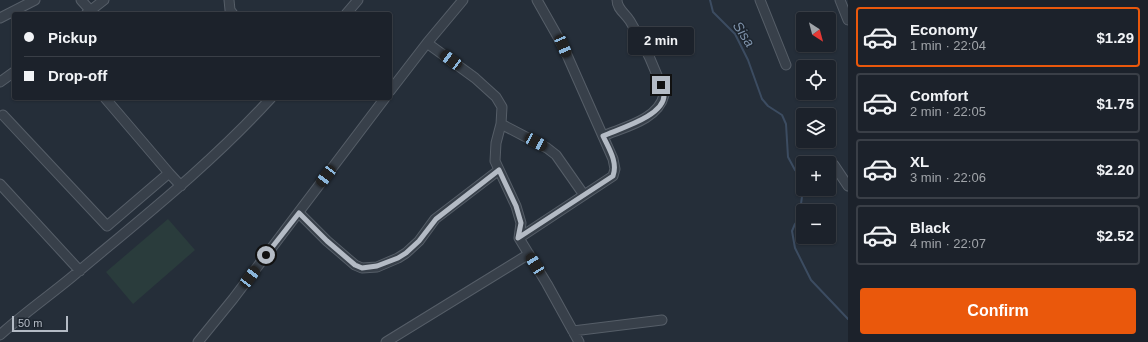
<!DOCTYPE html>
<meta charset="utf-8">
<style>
body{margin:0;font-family:Helvetica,sans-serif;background:#292f37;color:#f1f3f6;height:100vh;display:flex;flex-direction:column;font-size:15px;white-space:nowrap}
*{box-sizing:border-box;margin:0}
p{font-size:13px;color:#a0a4a9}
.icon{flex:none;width:22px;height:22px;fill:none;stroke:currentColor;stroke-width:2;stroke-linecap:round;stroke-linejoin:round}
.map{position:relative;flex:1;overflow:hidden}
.drawer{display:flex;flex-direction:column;background:#1c222b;width:300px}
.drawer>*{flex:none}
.banner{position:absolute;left:12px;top:12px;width:380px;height:88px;border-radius:4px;box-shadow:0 1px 3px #0004,0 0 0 1px #3a3f47;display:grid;align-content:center;height:88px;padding:0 12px;background:#1c222b}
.needle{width:26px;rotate:144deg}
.buttons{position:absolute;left:796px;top:12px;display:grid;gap:8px}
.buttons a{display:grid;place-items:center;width:40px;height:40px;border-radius:4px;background:#1c222b;box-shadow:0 1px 3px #0004,0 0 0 1px #3a3f47;font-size:20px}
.scale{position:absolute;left:12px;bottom:10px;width:56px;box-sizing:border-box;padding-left:4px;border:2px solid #b4bbc5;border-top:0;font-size:11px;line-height:14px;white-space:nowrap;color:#b4bbc5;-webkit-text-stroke:3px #1d252f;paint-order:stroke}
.end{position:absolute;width:18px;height:18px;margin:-9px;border:5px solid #b4bbc5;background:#111;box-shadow:0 0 0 2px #111}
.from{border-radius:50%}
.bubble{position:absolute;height:28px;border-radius:4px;background:#1c222b;box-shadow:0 1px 3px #0004,0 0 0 1px #3a3f47;font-size:13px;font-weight:800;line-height:28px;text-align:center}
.car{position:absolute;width:12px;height:24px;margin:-12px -6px;border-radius:5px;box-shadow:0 0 3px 1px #0007;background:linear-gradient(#222 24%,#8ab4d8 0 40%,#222 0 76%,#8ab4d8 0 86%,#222 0)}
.banner b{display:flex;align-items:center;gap:14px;height:38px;font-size:15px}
.banner b+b{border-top:1px solid #3a3f47}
.banner i{width:10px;height:10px;background:#f1f3f6}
ul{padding:7px 0 0;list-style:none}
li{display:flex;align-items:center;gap:12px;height:60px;margin:0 8px 6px;padding:0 4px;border:2px solid #3a3f47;border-radius:4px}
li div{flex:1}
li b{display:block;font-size:15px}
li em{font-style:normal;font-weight:800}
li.current{border-color:#ea580c}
li>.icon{width:36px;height:36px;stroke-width:1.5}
.cta{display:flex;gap:8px;margin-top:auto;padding:8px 12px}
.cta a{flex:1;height:46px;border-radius:4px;background:#ea580c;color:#fff;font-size:16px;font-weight:800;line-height:46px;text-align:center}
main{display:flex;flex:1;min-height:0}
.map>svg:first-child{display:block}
.pitch{fill:#2a3c3c}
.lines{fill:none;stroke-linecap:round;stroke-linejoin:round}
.stream{stroke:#3c4c61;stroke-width:2}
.minor-casing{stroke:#565e68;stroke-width:11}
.minor{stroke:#38404a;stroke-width:9}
.route{stroke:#b4bbc5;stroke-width:5}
.labels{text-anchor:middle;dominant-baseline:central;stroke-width:3;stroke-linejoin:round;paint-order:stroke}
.water-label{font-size:14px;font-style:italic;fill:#7e92aa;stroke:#1d252f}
</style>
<main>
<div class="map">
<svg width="848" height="342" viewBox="0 0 848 342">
<rect width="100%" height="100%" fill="#252e39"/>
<path class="pitch" d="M168,219L195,250L133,304L106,272Z"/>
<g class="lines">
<path class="stream" d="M710,0L713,12L735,34L748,60L762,99L768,106L782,115L786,124L788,157L795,170L800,175L803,182
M803,189L801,204V215L795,224L792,231L795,248L811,280L848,319"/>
<defs>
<path id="minor" d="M81,0L90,10
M229,0L230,10L233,14
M760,0L786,65
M840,0L848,20
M86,14L104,0
M346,14L358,0
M0,18L35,0
M427,43L475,78L496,97L502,107L501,124L496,143L495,161L516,206L521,223L519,238L547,284L579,342
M0,82L14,72
M390,91L427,43L463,0
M105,98L169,173
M3,115L107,226L169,173L181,186
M501,124L547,148L556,155L584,195
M603,136C624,127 658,120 664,95C656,69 644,44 630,21C625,13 617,9 617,0
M834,165L848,186
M0,184L80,271
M299,213L327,241L355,265L362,268L377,267L398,258L406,253L419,241L435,219L499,170
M519,238L613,176L615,169L613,159L563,46L537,0
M573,331L662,320
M0,335C23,314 49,296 73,276C141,219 211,164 271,98
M198,342L233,299L385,98
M386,342L529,254"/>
</defs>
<use href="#minor" class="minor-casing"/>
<use href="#minor" class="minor"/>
</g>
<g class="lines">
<path class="route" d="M266,255L299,213L327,241L355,265L362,268L377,266L398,258L406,253L419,241L436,219L499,170L516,206L521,223L518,238L613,176C618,162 609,149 603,136C618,129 666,116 664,94C664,91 662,88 661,85"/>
</g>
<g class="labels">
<g class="water-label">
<text transform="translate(744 34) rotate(56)">Sisa</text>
</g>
</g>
</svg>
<div class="buttons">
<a><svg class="needle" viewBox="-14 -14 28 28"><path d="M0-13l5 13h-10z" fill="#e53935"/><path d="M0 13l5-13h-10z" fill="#a0a4a9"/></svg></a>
<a><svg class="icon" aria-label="locate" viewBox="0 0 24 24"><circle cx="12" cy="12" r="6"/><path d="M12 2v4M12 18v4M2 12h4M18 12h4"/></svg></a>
<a><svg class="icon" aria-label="layers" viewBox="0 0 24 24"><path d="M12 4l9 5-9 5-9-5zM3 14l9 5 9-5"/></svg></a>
<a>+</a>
<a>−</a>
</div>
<div class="scale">50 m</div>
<i class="end from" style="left:266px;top:255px"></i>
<i class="end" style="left:661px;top:85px"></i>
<div class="bubble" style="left:628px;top:27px;width:66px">2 min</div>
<i class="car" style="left:563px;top:46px;rotate:157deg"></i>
<i class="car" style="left:451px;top:60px;rotate:307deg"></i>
<i class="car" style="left:536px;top:142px;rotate:118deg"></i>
<i class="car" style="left:326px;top:176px;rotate:217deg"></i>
<i class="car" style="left:535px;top:264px;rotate:328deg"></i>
<i class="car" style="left:250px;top:277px;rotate:37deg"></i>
<div class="banner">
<b><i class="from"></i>Pickup</b>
<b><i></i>Drop-off</b>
</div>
</div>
<section class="drawer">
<ul>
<li class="current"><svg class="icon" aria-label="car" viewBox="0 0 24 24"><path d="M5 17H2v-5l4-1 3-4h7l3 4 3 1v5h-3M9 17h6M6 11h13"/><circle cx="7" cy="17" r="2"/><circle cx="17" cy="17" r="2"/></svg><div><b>Economy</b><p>1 min · 22:04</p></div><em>$1.29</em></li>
<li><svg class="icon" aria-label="car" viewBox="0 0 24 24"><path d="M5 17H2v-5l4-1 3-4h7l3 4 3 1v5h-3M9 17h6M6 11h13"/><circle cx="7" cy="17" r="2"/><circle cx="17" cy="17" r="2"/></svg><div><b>Comfort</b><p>2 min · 22:05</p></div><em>$1.75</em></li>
<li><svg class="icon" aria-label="car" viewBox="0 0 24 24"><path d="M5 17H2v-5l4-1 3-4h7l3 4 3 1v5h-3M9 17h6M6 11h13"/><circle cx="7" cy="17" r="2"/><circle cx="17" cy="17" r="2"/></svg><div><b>XL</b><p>3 min · 22:06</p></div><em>$2.20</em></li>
<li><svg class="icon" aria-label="car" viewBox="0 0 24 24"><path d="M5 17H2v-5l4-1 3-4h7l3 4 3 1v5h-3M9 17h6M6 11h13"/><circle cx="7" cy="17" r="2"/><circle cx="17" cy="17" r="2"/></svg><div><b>Black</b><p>4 min · 22:07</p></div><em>$2.52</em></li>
</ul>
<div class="cta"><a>Confirm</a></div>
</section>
</main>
